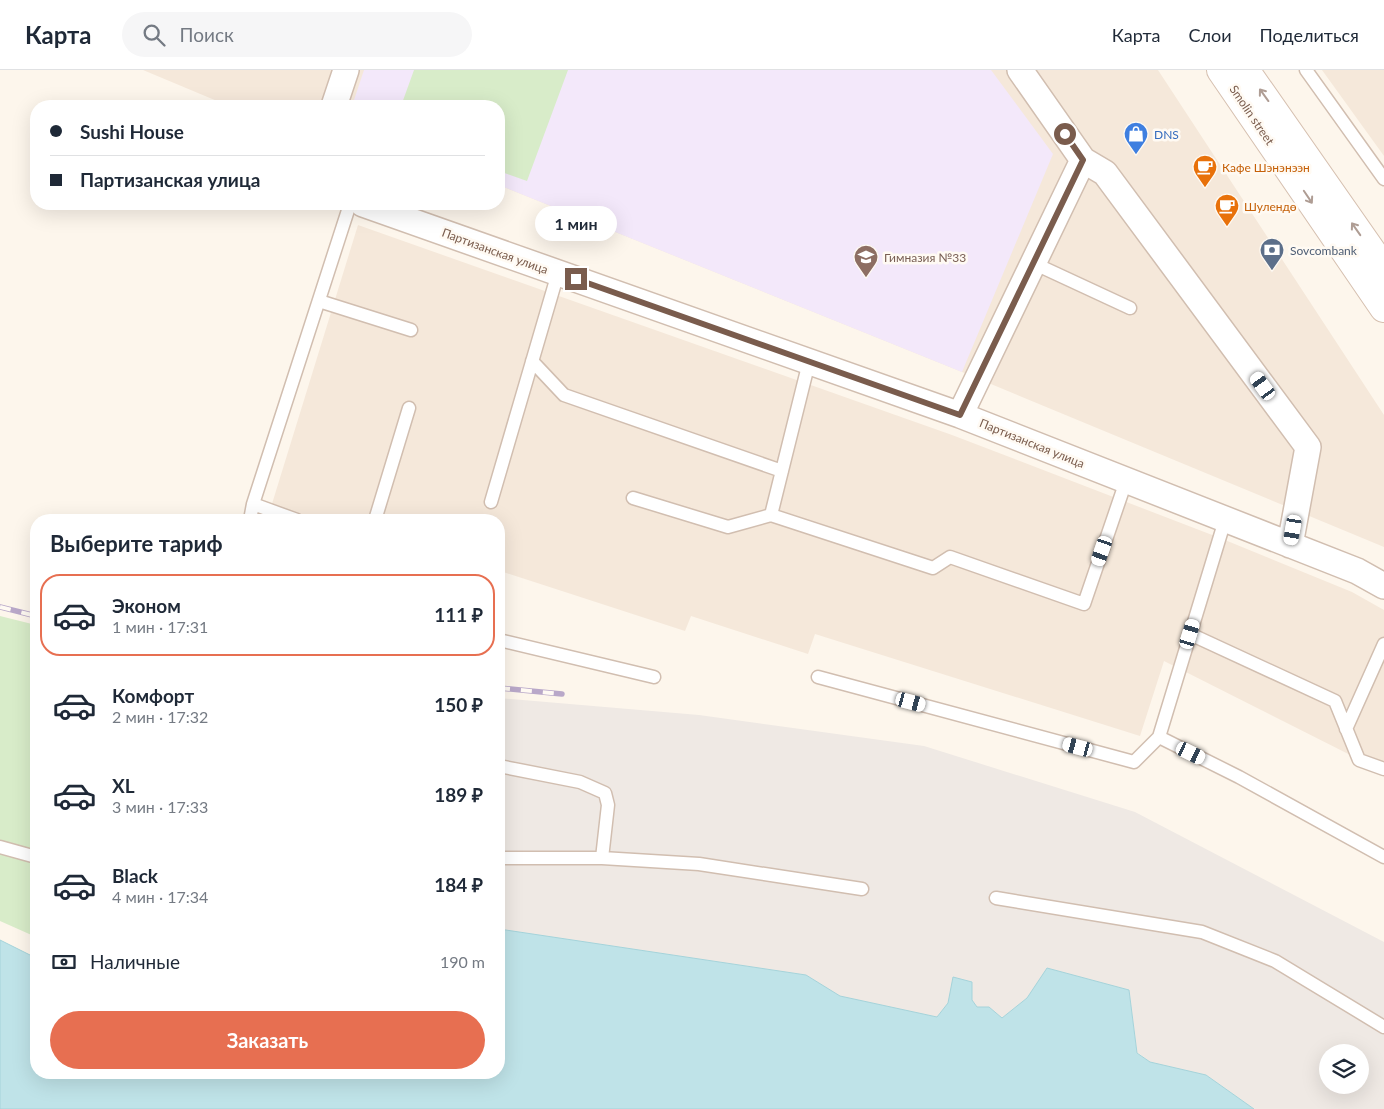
<!DOCTYPE html>
<html lang="ru">
<meta charset="utf-8">
<style>
body{margin:0;font-family:Lato,sans-serif;background:#f6f6f7;color:#1f2937;height:100vh;display:flex;flex-direction:column;font-size:19px;white-space:nowrap}
*{box-sizing:border-box;margin:0}
p{font-size:16px;color:#747a83}
.icon{flex:none;width:28px;height:28px;fill:none;stroke:currentColor;stroke-width:2;stroke-linecap:round;stroke-linejoin:round}
.map{position:relative;flex:1;overflow:hidden}
.drawer{position:absolute;left:30px;top:444px;width:475px;height:565px;display:flex;flex-direction:column;background:#fff;border-radius:20px;box-shadow:0 5px 20px #0002}
.drawer>*{flex:none}
.banner{position:absolute;left:30px;top:30px;width:475px;height:110px;border-radius:20px;box-shadow:0 5px 20px #0002;display:grid;align-content:center;height:110px;padding:0 20px;background:#fff}
.tools{position:absolute;left:1319px;top:974px;display:grid;gap:10px}
.tools a{display:grid;place-items:center;width:50px;height:50px;border-radius:50%;background:#fff;box-shadow:0 5px 20px #0002;font-size:25px}
.end{position:absolute;width:22px;height:22px;margin:-11px;border:6px solid #7a5c4d;background:#fff;box-shadow:0 0 0 2px #fff}
.from{border-radius:50%}
.bubble{position:absolute;height:35px;border-radius:18px;background:#fff;box-shadow:0 5px 20px #0002;font-size:16px;font-weight:700;line-height:35px;text-align:center}
.car{position:absolute;width:15px;height:30px;margin:-15px -8px;border-radius:6px;box-shadow:0 0 4px 1px #0007;background:linear-gradient(#fff 24%,#345 0 40%,#fff 0 76%,#345 0 86%,#fff 0)}
.banner b{display:flex;align-items:center;gap:18px;height:48px;font-size:19px}
.banner b+b{border-top:1px solid #e0e1e3}
.banner i{width:12px;height:12px;background:#1f2937}
ul{padding:0;list-style:none}
li{display:flex;align-items:center;gap:15px;height:82px;margin:0 10px 8px;padding:0 10px;border:2px solid transparent;border-radius:20px}
li div{flex:1}
li b{display:block;font-size:19px}
li em{font-style:normal;font-weight:700}
li.on{border-color:#e76f51}
li>.icon{width:45px;height:45px;stroke-width:1.5}
h2{padding:0 20px;font-size:22px;line-height:60px}
.pay{display:flex;align-items:center;gap:12px;height:55px;padding:0 20px;font-size:19px}
.pay p{margin-inline-start:auto}
.primary-button{display:flex;gap:10px;margin-top:auto;padding:10px 20px}
.primary-button a{flex:1;height:58px;border-radius:30px;background:#e76f51;color:#fff;font-size:20px;font-weight:700;line-height:58px;text-align:center}
header{display:flex;align-items:center;gap:30px;box-sizing:border-box;height:70px;padding:0 25px;background:#fff;border-bottom:1px solid #e0e1e3}
header strong{font-size:24px}
nav{display:flex;gap:28px;margin-inline-start:auto;font-size:18px}
.search{width:350px;height:45px;background:#f6f6f7;display:flex;align-items:center;gap:12px;box-sizing:border-box;padding:0 18px;border-radius:28px;color:#747a83;font-size:19px}
.map>svg:first-child{display:block}
.residential{fill:#f5e8da}
.industrial{fill:#efe9e4;fill-rule:evenodd}
.education{fill:#f3e8fa}
.green{fill:#d8ecc9}
.water{fill:#bfe3e8;stroke:#a5d3da}
.lines{fill:none;stroke-linecap:round;stroke-linejoin:round}
.lane-casing{stroke:#d1beb0;stroke-width:15}
.street-casing{stroke:#d1beb0;stroke-width:28}
.secondary-casing{stroke:#d6c0b0;stroke-width:30}
.lane{stroke:#fff;stroke-width:12}
.street{stroke:#fff;stroke-width:25}
.secondary{stroke:#fff;stroke-width:28}
.rail-casing{stroke:#b9a8c9;stroke-width:5.5}
.rail{stroke:#fffaf3;stroke-width:4;stroke-dasharray:11;stroke-linecap:butt}
.oneway{stroke:#af9d94}
.route{stroke:#7a5c4d;stroke-width:6}
.labels{text-anchor:middle;dominant-baseline:central;stroke-width:5;stroke-linejoin:round;paint-order:stroke}
.street-label{font-size:12px;fill:#7a5c4d;stroke:#fffaf3}
.shop-label{font-size:12px;fill:#366cbe;stroke:#fffaf3;text-anchor:start}
.food-label{font-size:12px;fill:#c56008;stroke:#fffaf3;text-anchor:start}
.service-label{font-size:12px;fill:#4e5e75;stroke:#fffaf3;text-anchor:start}
.education-label{font-size:12px;fill:#785e54;stroke:#fffaf3;text-anchor:start}
</style>
<header>
<strong>Карта</strong>
<div class="search"><svg class="icon" aria-label="search" viewBox="0 0 24 24"><circle cx="10" cy="10" r="6"/><path d="M15 15l6 6"/></svg>Поиск</div>
<nav><a>Карта</a><a>Слои</a><a>Поделиться</a></nav>
</header>
<div class="map">
<svg width="1384" height="1039" viewBox="0 0 1384 1039">
<rect width="100%" height="100%" fill="#fdf6ec"/>
<path class="residential" d="M143,0H1158L1384,345V477L962,302L499,115V36H229Z
M1322,0H1384V86Z
M358,155L952,365L1220,468L1352,522L1384,540V702L1164,591L1140,666L815,564L808,584L691,546L685,561L500,501L499,503V450H267Z"/>
<path class="industrial" d="M499,628L699,645L924,676L1135,742L1384,872V1039H1254L1206,1005L1150,992L1137,982L1129,920L1047,898L1027,928L1002,948L989,937H977L972,930L948,933L937,947L840,926L806,905L499,859ZM1328,982H1360V1015H1328Z"/>
<path class="education" d="M364,0H991L1053,84L962,302L499,115V36H352Z"/>
<path class="green" d="M414,0H568L527,111L499,101V36H401Z
M0,546L36,555V867L0,851Z"/>
<path class="water" d="M499,859L806,905L840,926L937,947L948,933L953,907L972,912V930L977,937H989L1002,948L1027,928L1047,898L1129,920L1137,983L1150,992L1206,1005L1254,1039H0V870L36,888V1002H499Z"/>
<g class="lines">
<defs>
<path id="lane" d="M1306,0L1384,109
M1033,193L1130,238
M319,231L411,260
M532,291L564,325L782,401
M633,428L728,457L771,445L933,498L950,487L1084,534L1126,411
M491,432L558,203
M253,434L297,450
M771,445L809,292
M250,450L253,434L350,134
M375,450L409,338
M1225,450L1159,667L1239,707L1384,787
M1190,564L1335,631L1359,690L1384,699
M499,570L654,607
M818,607L1134,692L1159,667
M1346,659L1384,574
M499,696L580,712L605,723L608,735L602,788
M0,777L36,787
M499,788H602L699,794L862,819
M996,828L1202,862L1275,891L1384,957"/>
<path id="street" d="M1020,0L1083,90L1105,103L1308,377L1290,475
M334,36L346,0
M363,134L960,345L1357,501L1384,516
M960,345L1083,90"/>
<path id="secondary" d="M1221,0L1384,238
M1245,0L1384,199"/>
</defs>
<use href="#lane" class="lane-casing"/>
<use href="#street" class="street-casing"/>
<use href="#secondary" class="secondary-casing"/>
<use href="#lane" class="lane"/>
<use href="#street" class="street"/>
<use href="#secondary" class="secondary"/>
<defs>
<path id="rail" d="M0,537L36,546
M499,618L562,624"/>
</defs>
<use href="#rail" class="rail-casing"/>
<use href="#rail" class="rail"/>
</g>
<defs><path id="oneway-shaft" d="M-6 0H5M1.5-3L5.5 0L1.5 3" fill="none" stroke-width="1.6" stroke-linecap="round" stroke-linejoin="round" transform="scale(1.25)"/></defs>
<g class="oneway">
<use href="#oneway-shaft" transform="translate(1264 25) rotate(-126)"/>
<use href="#oneway-shaft" transform="translate(1308 127) rotate(56)"/>
<use href="#oneway-shaft" transform="translate(1356 159) rotate(-125)"/>
</g>
<g class="lines">
<path class="route" d="M576,209L960,345L1083,90L1065,64"/>
</g>
<defs>
<symbol id="shop-pin" viewBox="-11 -11 22 30"><path d="M0 17L-7.5 6A9.5 9.5 0 1 1 7.5 6Z" fill="#3f7fe0" stroke="#fffaf3"/><path d="M-5-2.5h2.3a2.7 3.5 0 0 1 5.4 0H5L5.5 6h-11ZM-1.5-2.5h3a1.5 2.3 0 0 0-3 0Z" fill="#fff"/></symbol>
<symbol id="cafe-pin" viewBox="-11 -11 22 30"><path d="M0 17L-7.5 6A9.5 9.5 0 1 1 7.5 6Z" fill="#e8710a" stroke="#fffaf3"/><path d="M-5.5-4.5H6V0H3Q3 3.5 0 3.5H-2.5Q-5.5 3.5-5.5 0ZM3-3.2v2h1.7v-2ZM-6 4.5H4V6H-6Z" fill="#fff"/></symbol>
<symbol id="bank-pin" viewBox="-11 -11 22 30"><path d="M0 17L-7.5 6A9.5 9.5 0 1 1 7.5 6Z" fill="#5c6f8a" stroke="#fffaf3"/><path d="M-6-4H6V4H-6ZM0-2.3a2.3 2.3 0 1 0 0 4.6a2.3 2.3 0 1 0 0-4.6Z" fill="#fff"/></symbol>
<symbol id="school-pin" viewBox="-11 -11 22 30"><path d="M0 17L-7.5 6A9.5 9.5 0 1 1 7.5 6Z" fill="#8d6e63" stroke="#fffaf3"/><path d="M0-5L7-2L0 1L-7-2ZM-4 1L0 2.5L4 1V4Q0 6-4 4Z" fill="#fff"/></symbol>
</defs>
<g fill-rule="evenodd">
<use href="#shop-pin" x="1122" y="50" width="28" height="38"/>
<use href="#cafe-pin" x="1191" y="83" width="28" height="38"/>
<use href="#cafe-pin" x="1213" y="122" width="28" height="38"/>
<use href="#bank-pin" x="1258" y="166" width="28" height="38"/>
<use href="#school-pin" x="852" y="173" width="28" height="38"/>
</g>
<g class="labels">
<g class="street-label">
<text transform="translate(1252 45) rotate(56)">Smolin street</text>
<text transform="translate(495 181) rotate(20)">Партизанская улица</text>
<text transform="translate(1032 373) rotate(22)">Партизанская улица</text>
</g>
<g class="shop-label">
<text x="1154" y="64">DNS</text>
</g>
<g class="food-label">
<text x="1222" y="97">Кафе Шэнэнээн</text>
<text x="1244" y="136">Шулендө</text>
</g>
<g class="service-label">
<text x="1290" y="180">Sovcombank</text>
</g>
<g class="education-label">
<text x="884" y="187">Гимназия №33</text>
</g>
</g>
</svg>
<div class="tools">
<a><svg class="icon" aria-label="layers" viewBox="0 0 24 24"><path d="M12 4l9 5-9 5-9-5zM3 14l9 5 9-5"/></svg></a>
</div>
<i class="end from" style="left:1065px;top:64px"></i>
<i class="end" style="left:576px;top:209px"></i>
<div class="bubble" style="left:535px;top:136px;width:82px">1 мин</div>
<i class="car" style="left:1263px;top:316px;rotate:324deg"></i>
<i class="car" style="left:1293px;top:460px;rotate:190deg"></i>
<i class="car" style="left:1102px;top:481px;rotate:199deg"></i>
<i class="car" style="left:1190px;top:564px;rotate:17deg"></i>
<i class="car" style="left:911px;top:632px;rotate:105deg"></i>
<i class="car" style="left:1078px;top:677px;rotate:285deg"></i>
<i class="car" style="left:1191px;top:683px;rotate:116deg"></i>
<div class="banner">
<b><i class="from"></i>Sushi House</b>
<b><i></i>Партизанская улица</b>
</div>
<section class="drawer">
<h2>Выберите тариф</h2>
<ul>
<li class="on"><svg class="icon" aria-label="car" viewBox="0 0 24 24"><path d="M5 17H2v-5l4-1 3-4h7l3 4 3 1v5h-3M9 17h6M6 11h13"/><circle cx="7" cy="17" r="2"/><circle cx="17" cy="17" r="2"/></svg><div><b>Эконом</b><p>1 мин · 17:31</p></div><em>111 ₽</em></li>
<li><svg class="icon" aria-label="car" viewBox="0 0 24 24"><path d="M5 17H2v-5l4-1 3-4h7l3 4 3 1v5h-3M9 17h6M6 11h13"/><circle cx="7" cy="17" r="2"/><circle cx="17" cy="17" r="2"/></svg><div><b>Комфорт</b><p>2 мин · 17:32</p></div><em>150 ₽</em></li>
<li><svg class="icon" aria-label="car" viewBox="0 0 24 24"><path d="M5 17H2v-5l4-1 3-4h7l3 4 3 1v5h-3M9 17h6M6 11h13"/><circle cx="7" cy="17" r="2"/><circle cx="17" cy="17" r="2"/></svg><div><b>XL</b><p>3 мин · 17:33</p></div><em>189 ₽</em></li>
<li><svg class="icon" aria-label="car" viewBox="0 0 24 24"><path d="M5 17H2v-5l4-1 3-4h7l3 4 3 1v5h-3M9 17h6M6 11h13"/><circle cx="7" cy="17" r="2"/><circle cx="17" cy="17" r="2"/></svg><div><b>Black</b><p>4 мин · 17:34</p></div><em>184 ₽</em></li>
</ul>
<div class="pay"><svg class="icon" aria-label="cash" viewBox="0 0 24 24"><path d="M3 7h18v10H3z"/><circle cx="12" cy="12" r="2"/></svg>Наличные<p>190 m</p></div>
<div class="primary-button"><a>Заказать</a></div>
</section>
</div>
